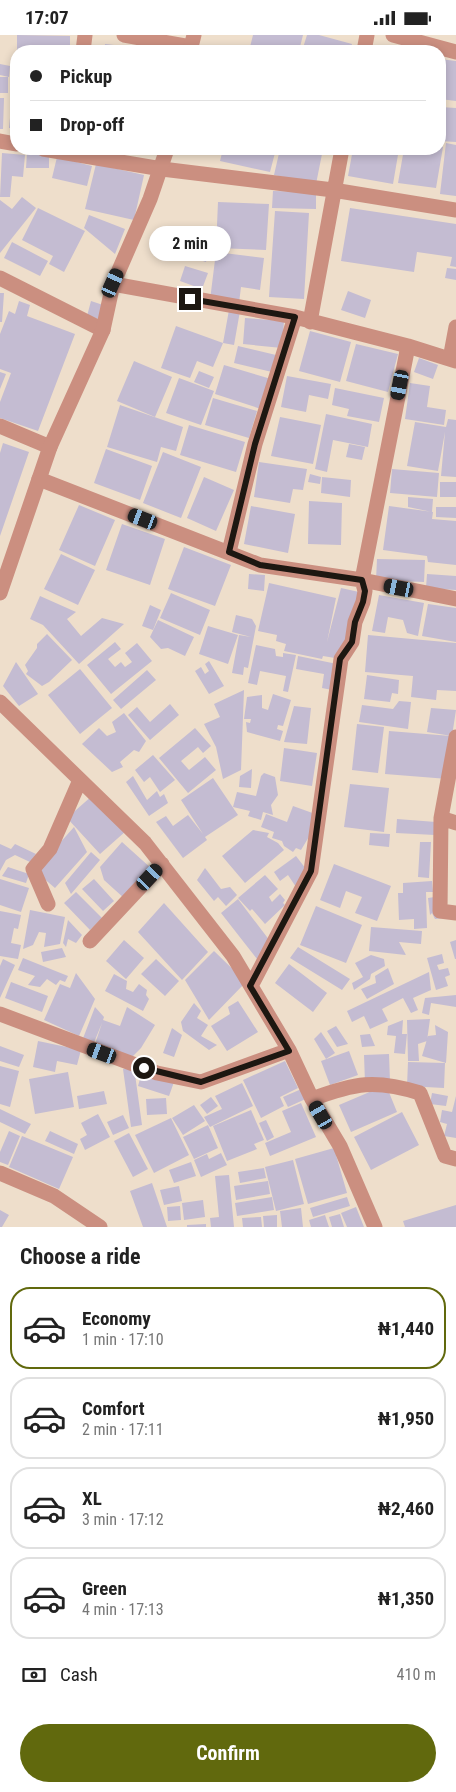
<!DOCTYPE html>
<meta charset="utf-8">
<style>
body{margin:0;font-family:"Roboto Condensed",sans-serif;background:#f6f6f6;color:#222;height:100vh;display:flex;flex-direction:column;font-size:19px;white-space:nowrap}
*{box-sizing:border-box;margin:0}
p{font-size:16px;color:#767676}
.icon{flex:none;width:28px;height:28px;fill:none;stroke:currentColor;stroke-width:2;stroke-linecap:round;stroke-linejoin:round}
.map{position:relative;height:1192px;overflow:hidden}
.panel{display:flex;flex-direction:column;background:#fff;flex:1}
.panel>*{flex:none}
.top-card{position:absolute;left:10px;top:10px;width:436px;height:110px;border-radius:20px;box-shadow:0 2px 8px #0003;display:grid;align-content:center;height:110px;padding:0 20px;background:#fff}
.end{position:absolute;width:22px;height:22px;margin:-11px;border:6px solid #1d1711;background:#fff;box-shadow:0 0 0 2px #fff}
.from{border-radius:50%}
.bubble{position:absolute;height:35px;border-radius:18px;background:#fff;box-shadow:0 2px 8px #0003;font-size:16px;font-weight:700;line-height:35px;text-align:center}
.car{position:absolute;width:15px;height:30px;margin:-15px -8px;border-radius:6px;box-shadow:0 0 4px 1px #0007;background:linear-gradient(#222 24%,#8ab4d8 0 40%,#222 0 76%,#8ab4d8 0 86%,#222 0)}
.top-card b{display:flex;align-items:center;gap:18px;height:48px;font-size:19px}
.top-card b+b{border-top:1px solid #e0e0e0}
.top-card i{width:12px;height:12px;background:#222}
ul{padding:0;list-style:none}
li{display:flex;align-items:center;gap:15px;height:82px;margin:0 10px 8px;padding:0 10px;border:2px solid #e0e0e0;border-radius:20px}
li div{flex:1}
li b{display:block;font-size:19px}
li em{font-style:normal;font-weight:700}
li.on{border-color:#61690d}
li>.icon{width:45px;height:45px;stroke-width:1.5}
h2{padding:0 20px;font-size:22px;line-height:60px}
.pay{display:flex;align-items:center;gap:12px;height:55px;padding:0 20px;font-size:19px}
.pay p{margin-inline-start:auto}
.cta{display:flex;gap:10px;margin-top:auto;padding:10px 20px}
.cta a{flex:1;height:58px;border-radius:30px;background:#61690d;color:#fff;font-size:20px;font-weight:700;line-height:58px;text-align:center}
.status{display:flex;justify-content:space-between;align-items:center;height:35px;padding:0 25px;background:#fff;direction:ltr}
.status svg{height:14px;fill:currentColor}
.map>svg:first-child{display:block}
.building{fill:#c4bcd2}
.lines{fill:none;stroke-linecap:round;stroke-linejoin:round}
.minor{stroke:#cb8f80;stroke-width:15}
.tertiary{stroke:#cb8f80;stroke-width:15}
.route{stroke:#1d1711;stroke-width:6}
</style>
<div class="status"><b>17:07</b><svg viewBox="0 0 49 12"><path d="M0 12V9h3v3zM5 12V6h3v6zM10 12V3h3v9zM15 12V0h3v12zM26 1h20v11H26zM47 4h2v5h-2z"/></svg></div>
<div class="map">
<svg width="456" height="1192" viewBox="0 0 456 1192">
<rect width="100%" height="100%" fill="#eedecb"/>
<path class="building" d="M17,0L70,1V16H17Z
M253,0H303L299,16H249Z
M307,0H319L352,9L350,16H302Z
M105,9L114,10V16H104Z
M117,11L162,14V16H116Z
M440,24L456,26V66L440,64Z
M0,29L10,31L9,42L0,40Z
M15,32H16V93H9Z
M0,42H8V58H0Z
M0,63H4L3,94H0Z
M440,72L456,73V107L440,106Z
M446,108L456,110V161L440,159Z
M440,111L443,112L436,153L398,148L404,114H440Z
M133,114H150L149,118L133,116Z
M223,114H276L270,137L220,126Z
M280,114H323L316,149L274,140Z
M353,114H399L393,149L348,141Z
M2,118L25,120L23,142L12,141L10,162H0Z
M27,118H49V133H26Z
M57,122L92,131L87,151L52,143Z
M96,129L144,140L134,185L85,174Z
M273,156L316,157V174L272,173Z
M22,162L36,173L0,218V165L12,174Z
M218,167L269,169L266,215L216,213Z
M38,173L85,196L64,237L49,229L53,221L22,205Z
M350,173L456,189V232L450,231L452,222L417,217L414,237L341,226Z
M275,176L309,178L304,264L269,262Z
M89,180L125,194L115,219L84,193Z
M12,207L48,226L40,241L4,223Z
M191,208L210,213L206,227L187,221Z
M216,217L264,223L260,255L241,252L239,268L210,265Z
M185,231L208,238L202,254L180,246Z
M447,233L456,234V245L445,243Z
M348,256L371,265L365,283L341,275Z
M0,258H4L2,287H0Z
M19,266L30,270L27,281L75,299L38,396L0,383V367L11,338L0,334V299L9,276L15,279Z
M91,266L103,270L98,284L87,281Z
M229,275L240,276L234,310L223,308Z
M245,283L284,286L282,313L243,309Z
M176,291L223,308L213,332L197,326L190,343L161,333Z
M310,296L351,307L340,347L299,336Z
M356,309L398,319L388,357L346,346Z
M238,311L276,320L272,337L234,328Z
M419,323L438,330L433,344L414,337Z
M134,326L172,342L155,382L117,366Z
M224,330L271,344L261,374L215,359Z
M199,336L214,342L209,353L194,347Z
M0,337L6,339L0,354Z
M287,341L331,349L328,364L309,360L306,377L281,372Z
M179,343L214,356L201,390L166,378Z
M410,348L430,351L427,372L446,375L444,390L405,384Z
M335,353L384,363L379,387L347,381L349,374L332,370Z
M213,363L257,376L249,403L205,390Z
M120,370L183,392L176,416L161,412L157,427L107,412Z
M326,379L372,389L368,412L333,405L327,437L315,434Z
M280,382L321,390L313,429L271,421Z
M448,384L456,385V442L441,441L445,397L438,436L407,431L415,387L446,392Z
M189,390L245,407L236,437L180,420Z
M3,408L29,417L0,501V418Z
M349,409L365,412L362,425L346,422Z
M106,414L152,431L140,465L94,448Z
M163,417L201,432L181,483L143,468Z
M259,427L307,434L303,455L293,454L290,468L254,462Z
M392,434L439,438L437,462L390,458Z
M310,439L321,442L320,449L308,447Z
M204,442L234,455L216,496L187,483Z
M322,442L351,445L350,462L321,458Z
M440,447H456V462H440Z
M408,462L433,464L432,477L408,472Z
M309,466L342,468L341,510L308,509Z
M79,470L115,485L95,531L59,515Z
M251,471L295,479L288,518L244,509Z
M389,471L433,477L432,484L456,486V530L428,527L427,521L383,515Z
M436,472H456V483L436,482Z
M122,489L165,504L150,550L106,535Z
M184,512L231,530L215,571L168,554Z
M61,519L95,535L78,570L44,554Z
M377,524L425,525L424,547L376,545Z
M249,539L265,540L264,556L248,554Z
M427,539L456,541V555L426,553Z
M269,548L336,563L327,607L341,553L359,557L341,624L323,621L322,624L284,616L286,609L276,606L277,600L258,596Z
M171,558L210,575L200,600L160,583Z
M379,560L424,568L418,601L407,598L403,585L388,582L385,598L372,596Z
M40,561L76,577L67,584L81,601L102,583L124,589L79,629L43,590L30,584Z
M428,569L456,573V607L422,601Z
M150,570L161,575L153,595L142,591Z
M236,580L252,584L256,591L248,633L244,632L243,640L232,638L239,600L251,602L232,597Z
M158,585L194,602L185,621L168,613L161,614L150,602Z
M208,591L238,600L228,629L199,619Z
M47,599L72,625L49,647L42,651L26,639L28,636L25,630L37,613V609Z
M368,600L456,608V656L437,655L436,665L411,662L413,641L365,637Z
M115,607L121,614L108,624L115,632L121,627L125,632L132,627L125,618L137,608L152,626L111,659L87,630Z
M256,610L275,614L276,621L283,622V618L296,620L288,657L283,656L286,641L260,636L257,650L248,648Z
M298,621L337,629L332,655L322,653L324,639L296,634Z
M209,626L224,651L209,659L195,636L201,632L205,639L209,636L205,629Z
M16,627L38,659L19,671L3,651Z
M80,634L112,673L80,699L48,660Z
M147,635L156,645L121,674L113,665Z
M367,640L399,645L398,659L392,658L390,667L364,664Z
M244,655L241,735L223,744L216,712L204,689L220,682L214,669Z
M273,659L291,665L283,691L278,690L277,694L283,696L280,706L247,697L246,687L250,688L251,684H244L247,662L262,660V673L268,675Z
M399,666L411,667L408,694L359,687L362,670L393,674Z
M170,669L179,680L150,705L128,680L137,672L150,687Z
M294,671L311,673L307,709L284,707Z
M431,673L456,675L452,701L427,697Z
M124,678L146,706L139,717L134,715L120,727L123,732L112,737L82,709L99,693L107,701L116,697L112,687Z
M357,689L384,692L378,738L352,735Z
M195,693L211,711L203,718L198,712L181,726L189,735L205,722L216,735L188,758L159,723Z
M389,696L451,701L448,744L385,739Z
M284,713L317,718L312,751L280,746Z
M153,720L175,745L160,757L150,742L144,747L135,735Z
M252,734L251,753L239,752L240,741Z
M264,738L275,742L278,760L271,770L273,780L263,777L261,785L248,781L250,776L233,772L237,757L256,761L261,741Z
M133,741L147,765L157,756L160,762L164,759L168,768L149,781L126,747Z
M213,743L238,780L205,802L207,805L183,823L156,787L166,781L173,791L188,780L203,799L181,765Z
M350,749L389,753L384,797L344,792Z
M93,760L126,796L100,819L67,783Z
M293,771L318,780L310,800L301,815L296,813L293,817L284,811L282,806L272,803L274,797L261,792L266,779L287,787Z
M397,784L436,787L435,800L396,798Z
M74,792L87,817L55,853L35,836Z
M253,795L269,798L267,802L278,808L284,815L245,848L222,821Z
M370,798L390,799L389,812L369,810Z
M122,807L152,834L125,864L104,845L100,832Z
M420,807H431L429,843L418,842Z
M0,809L11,814L15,809L36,819L30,827L15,820L6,825L0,836Z
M91,817L100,825L71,859L65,848Z
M296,821L306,834L296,852L288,840L280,846L274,837Z
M334,829L391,851L377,886L355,878L362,862L346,856L340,873L320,865Z
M8,832L29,839L26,848L2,841Z
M205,833L221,854L230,852L237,860L226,871L218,862L214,866L197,845Z
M265,840L278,854L269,862L272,867L280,859L285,865L283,868L285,870L265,889L252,874L250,876L238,863Z
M0,844L29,853L21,877L0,870Z
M94,844L114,866L103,876L82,854Z
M432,846L433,857H426L427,893L414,894V884L399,885L398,858H403V848Z
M76,857L102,883L90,895L64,868Z
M441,861L443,883L435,884L432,878L430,880L428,863Z
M238,864L270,906L257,924L221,878Z
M164,868L208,917L182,945L138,897Z
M316,871L362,890L346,928L300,910Z
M30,875L65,882L60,909L44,912L46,898L39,897L33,910L23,914Z
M0,876L21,880L18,894L14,893L11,908L21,910L18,924L0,921Z
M68,885L82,900L76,908L68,904L66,912L63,908Z
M371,892L422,896L421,909L399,907L406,920L369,916Z
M124,905L144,923L126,944L106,926Z
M456,905V924H455L450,907Z
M298,912L350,944L342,955L290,923Z
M62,913L66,922L43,927L41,917Z
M214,916L246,947L209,985L185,945Z
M442,919L444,928L437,930L439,935L448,933L450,940L445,942L448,951L436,955L427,923Z
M371,920L384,924L385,931L371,939L370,944L354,955L352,948L363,942L355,928Z
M23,923L68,941L65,947L60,945L56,950L47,944L40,952L28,950L35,941L18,935Z
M3,924L15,930L0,963V931Z
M156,924L179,946L165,961L141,939Z
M289,929L327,958L313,977L275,948Z
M388,933L394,949L367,964L361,954L376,948L375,941Z
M429,937L431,955L413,963L418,975L411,978L403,963L382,974L388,986L370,994L364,981L352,987L347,976Z
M76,938L95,964L79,1001L44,985L60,949L70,953Z
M114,939L127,946L126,954L133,957L139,949L147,955L146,960L149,964L143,976L105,956Z
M11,947L48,961L42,977L5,963Z
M456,960V972L431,968L429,980L422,978L425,963Z
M238,966L258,997L227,1016L211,991L230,979L228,972Z
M194,968L201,976L197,983L208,990L201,1001L217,1010L209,1015L183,996L181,987Z
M95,972L104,982L103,985L120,991L127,972L155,990L141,1013L130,1024L94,1012L102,988L93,1010L82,1006Z
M430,984L427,1006L418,1009L419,1026H408L407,985Z
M403,985L402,999H407L405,1019L394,1018L396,1001L387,1000L388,991Z
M435,990L448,997L446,1028L422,1021L428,1001L436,1000Z
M336,991L348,1009L337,1012L327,996Z
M172,993L182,1000L174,1022L163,1018Z
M321,997L335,1018L326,1024L314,1004Z
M370,999L375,1011L362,1012L360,1000Z
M38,1006L81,1015L77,1030L57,1026L55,1037L33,1032Z
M0,1011L24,1020L19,1032L0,1026Z
M349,1016L358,1040L330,1050L321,1026Z
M389,1019L390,1047L365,1048L364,1020Z
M285,1026L298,1053L280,1062L284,1071L261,1083L243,1045Z
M408,1027L445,1028L444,1053L407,1051Z
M0,1031L19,1036L10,1072L0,1069Z
M134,1032L142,1090L131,1092L123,1034Z
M68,1037L74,1072L35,1079L29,1044Z
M142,1037L174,1047L169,1061L138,1051Z
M242,1048L253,1071L210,1092L204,1082L222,1074L215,1061Z
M386,1050L397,1077L351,1097L339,1070Z
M306,1052L310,1062L288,1072L283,1062Z
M104,1056L107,1069L79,1074L77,1061Z
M432,1058L448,1061L446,1071L430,1069Z
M456,1061V1103L444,1101L447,1089L440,1087L442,1075L452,1077Z
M211,1062L218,1071L207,1079L200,1070Z
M166,1063L167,1079L147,1080L146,1064Z
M301,1068L316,1102L270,1121L265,1108L291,1097L282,1076Z
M194,1070L205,1086L183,1100L172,1083Z
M0,1074L31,1089L25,1099L0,1087Z
M251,1075L264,1105L254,1109L257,1114L227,1126L213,1091Z
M402,1077L419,1110L371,1135L354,1102Z
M98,1079L110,1102L85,1115L80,1104L87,1100L81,1088Z
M123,1080L129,1093L113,1100L107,1087Z
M171,1083L189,1120L154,1138L135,1100Z
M266,1085L274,1102L267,1106L259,1088Z
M208,1090L218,1113L194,1124L183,1102Z
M9,1096L20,1101L8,1130L0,1127V1117Z
M50,1096L78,1109L74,1119L45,1106Z
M129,1098L148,1134L133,1142L114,1106Z
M22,1101L73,1122L59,1154L9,1132Z
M334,1113L347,1158L308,1169L295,1124Z
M221,1118L227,1130L201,1142L194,1125L207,1119L209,1124Z
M293,1125L304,1169L276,1176L265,1132Z
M191,1127L196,1141L174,1148L169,1135Z
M264,1133L266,1143L240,1148L238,1137Z
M229,1140L234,1192H211L210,1183L219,1182L215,1141Z
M268,1146L270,1159L236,1165L234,1151Z
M152,1148L167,1192H143L130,1156Z
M179,1151L182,1166L164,1170L160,1155Z
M272,1162L274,1175L237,1181L235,1168Z
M347,1162L350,1171L313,1182L310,1173Z
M203,1165L205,1182L184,1185L182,1168Z
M456,1170V1192H405L403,1186Z
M180,1171L181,1185L168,1186L167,1172Z
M356,1172L364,1192H347L341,1178Z
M301,1173L303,1192H282L280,1176Z
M0,1175L9,1180L2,1192H0Z
M340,1179L344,1192H332L329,1182Z
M277,1180V1192H264L263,1181Z
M325,1180L329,1192H311L309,1185Z
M261,1182L262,1192H243L242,1183Z
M206,1189V1192H187V1190Z"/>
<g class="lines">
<path class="minor" d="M124,0L191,12
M393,0L456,17
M83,16L85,0
M364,16L367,0
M0,106L16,109
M43,114L162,134L333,155L456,175
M0,243L103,295
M113,249L295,282L408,311L456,326
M310,287L342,114
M450,324L456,292
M0,391L50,412
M39,444L260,530L362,545L456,564
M229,517L255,409L295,282
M0,667L145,808L233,921L289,1015L312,1064L340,1111L375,1192
M456,702L441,783L440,876L456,878
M441,783L456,788
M48,869L33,834L50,814L80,745
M90,906L162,829
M251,951L311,836L341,624L352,607L355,587L363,567L365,556L362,545L408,311
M0,979L157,1038L201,1047L289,1015
M312,1064C355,1048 375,1044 420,1058L445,1121L456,1124
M0,1138L54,1161L100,1192"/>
<path class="tertiary" d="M190,16L194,0
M0,558L50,412L103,295L113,249L150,164L167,114"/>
</g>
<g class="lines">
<path class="route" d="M144,1033L201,1047L289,1016L250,951L311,836L340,624L352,607L355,587L363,567L365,556L362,545L260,530L229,517L255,409L295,282L190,264"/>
</g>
</svg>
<i class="end from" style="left:144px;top:1033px"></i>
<i class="end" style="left:190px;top:264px"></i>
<div class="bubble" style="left:149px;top:191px;width:82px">2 min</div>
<i class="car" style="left:113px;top:248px;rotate:24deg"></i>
<i class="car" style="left:400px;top:350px;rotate:191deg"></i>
<i class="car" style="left:143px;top:484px;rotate:291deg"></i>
<i class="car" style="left:399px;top:553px;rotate:281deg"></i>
<i class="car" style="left:150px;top:842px;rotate:43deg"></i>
<i class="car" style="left:102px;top:1018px;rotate:290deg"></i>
<i class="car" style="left:321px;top:1080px;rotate:330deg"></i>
<div class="top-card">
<b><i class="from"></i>Pickup</b>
<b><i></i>Drop-off</b>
</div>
</div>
<section class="panel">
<h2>Choose a ride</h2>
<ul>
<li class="on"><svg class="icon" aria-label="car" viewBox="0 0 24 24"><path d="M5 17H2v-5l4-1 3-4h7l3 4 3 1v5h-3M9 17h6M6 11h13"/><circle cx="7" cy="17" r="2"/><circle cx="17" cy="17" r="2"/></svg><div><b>Economy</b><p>1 min · 17:10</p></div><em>₦1,440</em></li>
<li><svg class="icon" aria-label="car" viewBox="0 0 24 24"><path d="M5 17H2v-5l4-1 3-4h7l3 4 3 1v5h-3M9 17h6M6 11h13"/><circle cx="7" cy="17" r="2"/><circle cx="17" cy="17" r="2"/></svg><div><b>Comfort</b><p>2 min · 17:11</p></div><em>₦1,950</em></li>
<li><svg class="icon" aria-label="car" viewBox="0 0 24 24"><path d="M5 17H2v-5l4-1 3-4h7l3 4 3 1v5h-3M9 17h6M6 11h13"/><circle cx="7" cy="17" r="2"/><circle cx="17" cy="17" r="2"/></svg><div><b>XL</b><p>3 min · 17:12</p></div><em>₦2,460</em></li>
<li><svg class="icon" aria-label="car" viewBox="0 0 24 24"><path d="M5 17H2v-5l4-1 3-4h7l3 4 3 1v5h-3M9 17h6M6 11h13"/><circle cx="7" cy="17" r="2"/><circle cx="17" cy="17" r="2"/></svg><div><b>Green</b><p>4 min · 17:13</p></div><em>₦1,350</em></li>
</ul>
<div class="pay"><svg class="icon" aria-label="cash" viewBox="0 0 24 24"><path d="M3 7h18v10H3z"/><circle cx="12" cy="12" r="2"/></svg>Cash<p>410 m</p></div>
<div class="cta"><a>Confirm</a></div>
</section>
